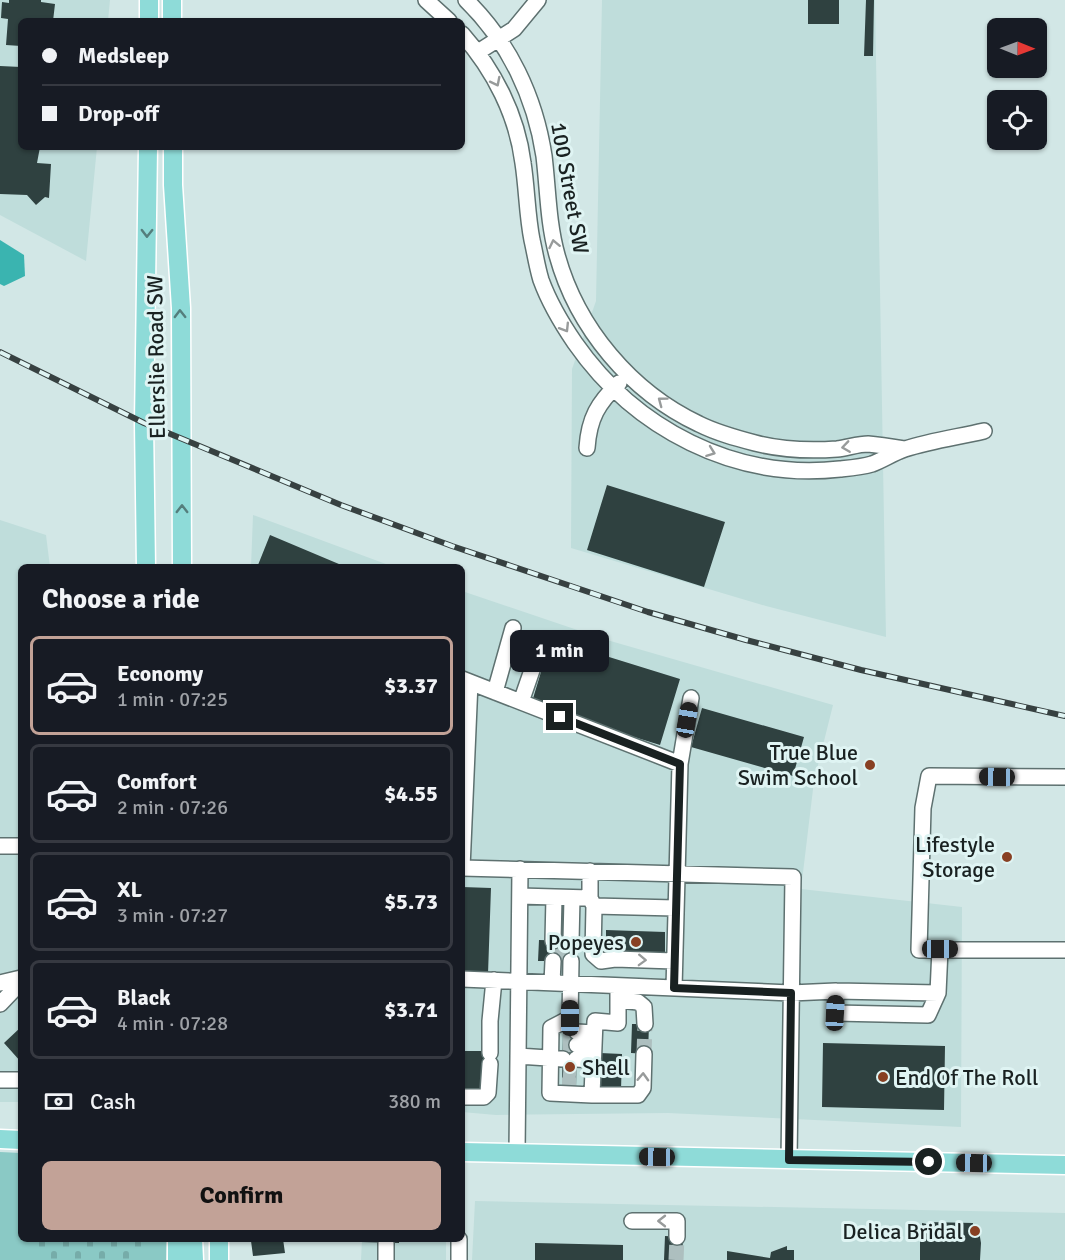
<!DOCTYPE html>
<meta charset="utf-8">
<style>
body{margin:0;font-family:Signika,sans-serif;background:#20242c;color:#f1f3f6;height:100vh;display:flex;flex-direction:column;font-size:22px;white-space:nowrap}
*{box-sizing:border-box;margin:0}
p{font-size:20px;color:#9ea1a6}
.icon{flex:none;width:33px;height:33px;fill:none;stroke:currentColor;stroke-width:2;stroke-linecap:round;stroke-linejoin:round}
.map{position:relative;flex:1;overflow:hidden}
.details{position:absolute;left:18px;top:564px;width:447px;height:678px;display:flex;flex-direction:column;background:#171b24;border-radius:9px;box-shadow:0 2px 4px #0004}
.details>*{flex:none}
.banner{position:absolute;left:18px;top:18px;width:447px;height:132px;border-radius:9px;box-shadow:0 2px 4px #0004;display:grid;align-content:center;height:132px;padding:0 24px;background:#171b24}
.needle{width:39px;rotate:91deg}
.fabs{position:absolute;left:987px;top:18px;display:grid;gap:12px}
.fabs a{display:grid;place-items:center;width:60px;height:60px;border-radius:9px;background:#171b24;box-shadow:0 2px 4px #0004;font-size:30px}
.end{position:absolute;width:27px;height:27px;margin:-14px;border:8px solid #192121;background:#fff;box-shadow:0 0 0 3px #fff}
.from{border-radius:50%}
.bubble{position:absolute;height:42px;border-radius:9px;background:#171b24;box-shadow:0 2px 4px #0004;font-size:20px;font-weight:700;line-height:42px;text-align:center}
.car{position:absolute;width:18px;height:36px;margin:-18px -9px;border-radius:8px;box-shadow:0 0 4px 2px #0007;background:linear-gradient(#222 24%,#8ab4d8 0 40%,#222 0 76%,#8ab4d8 0 86%,#222 0)}
.banner b{display:flex;align-items:center;gap:21px;height:57px;font-size:22px}
.banner b+b{border-top:2px solid #363941}
.banner i{width:15px;height:15px;background:#f1f3f6}
ul{padding:0;list-style:none}
li{display:flex;align-items:center;gap:18px;height:99px;margin:0 12px 9px;padding:0 12px;border:3px solid #363941;border-radius:9px}
li div{flex:1}
li b{display:block;font-size:22px}
li em{font-style:normal;font-weight:700}
li.active{border-color:#c2a297}
li>.icon{width:54px;height:54px;stroke-width:1.5}
h2{padding:0 24px;font-size:27px;line-height:72px}
.pay{display:flex;align-items:center;gap:15px;height:66px;padding:0 24px;font-size:22px}
.pay p{margin-inline-start:auto}
.action{display:flex;gap:12px;margin-top:auto;padding:12px 24px}
.action a{flex:1;height:69px;border-radius:9px;background:#c2a297;color:#111;font-size:24px;font-weight:700;line-height:69px;text-align:center}
.map>svg:first-child{display:block}
.built{fill:#bfdddb}
.grass{fill:#8ac9c5}
.cemetery{fill:url(#cemetery-stones)}
.water{fill:#3ab4b0}
.building{fill:#2f4140}
.lines{fill:none;stroke-linecap:round;stroke-linejoin:round}
.minor-tunnel{stroke:#adbfbf;stroke-width:15;stroke-dasharray:15 8;stroke-linecap:butt}
.minor-casing{stroke:#5e7170;stroke-width:18}
.major-casing{stroke:#fff;stroke-width:21}
.minor{stroke:#fff;stroke-width:15}
.major{stroke:#8edbd8;stroke-width:18}
.rail-casing{stroke:#374141;stroke-width:6}
.rail{stroke:#dff4f3;stroke-width:4;stroke-dasharray:11;stroke-linecap:butt}
.oneway{stroke:#989b9b}
.oneway2{stroke:#547e7c}
.route{stroke:#192121;stroke-width:8}
.poi-dot{fill:#884023;stroke:#dff4f3;stroke-width:2}
.labels{text-anchor:middle;dominant-baseline:central;stroke-width:6;stroke-linejoin:round;paint-order:stroke}
.street-label{font-size:22px;fill:#192121;stroke:#dff4f3}
.poi-label{font-size:22px;fill:#192121;stroke:#dff4f3;text-anchor:end}
</style>
<div class="map">
<svg width="1065" height="1260" viewBox="0 0 1065 1260">
<defs>
<pattern id="cemetery-stones" width="16" height="16" patternUnits="userSpaceOnUse" patternTransform="scale(1.5)"><rect width="16" height="16" fill="#8ac9c5"/><path d="M2 7V4a2 2 0 0 1 4 0v3zM10 15v-3a2 2 0 0 1 4 0v3z" fill="#76aca9"/></pattern>
</defs>
<rect width="100%" height="100%" fill="#d2e7e6"/>
<path class="built" d="M0,0H110L108,21H21V147H97L86,261L0,215Z
M602,0H875L886,637L766,606L571,548L572,369L596,301Z
M253,515L394,567H251Z
M0,520L46,535L50,567H21V1102H0Z
M462,591L607,640L833,705L814,781L801,889L962,907L961,1127L668,1113L496,1115L462,1112Z
M475,1201L1065,1213V1260H472Z
M362,1239H446V1260H361Z"/>
<path class="grass" d="M0,1152L21,1153V1239H167L166,1260H0Z"/>
<path class="cemetery" d="M35,1239H143L142,1260H34Z"/>
<path class="water" d="M0,240L24,255L25,276L4,286L0,284Z"/>
<path class="building" d="M9,0H41V2L55,4L53,21H21V46L6,45L8,19L1,18L2,2L9,3Z
M808,0H839V24H808Z
M866,0H874L873,56H864Z
M0,66L21,67V147H40L37,163L51,164L49,198L45,197L36,205L27,195L0,194Z
M607,485L725,522L704,587L587,550Z
M270,535L346,567H262L258,565Z
M551,639L680,679L660,745L531,705Z
M702,708L804,737L793,776L691,747Z
M462,887L491,888L488,974L462,973Z
M606,930L665,932V954L606,953Z
M539,940L577,941L576,961H538Z
M632,1024H649L648,1054L631,1053Z
M21,1027V1062L4,1043Z
M563,1029L577,1030L576,1090H562Z
M823,1043L945,1046L944,1110L822,1107Z
M462,1051H483L493,1064H482V1088H462Z
M600,1053L622,1054L621,1090H600Z
M927,1222L973,1223V1225H978L981,1243L980,1260H920V1228H922V1223L927,1224Z
M665,1236L683,1237L682,1260H664Z
M267,1239H283L285,1253L253,1256L251,1241Z
M361,1239H399V1243L361,1242Z
M535,1243L623,1245V1260H535Z
M787,1246V1250H794V1260H727V1251L770,1258L771,1252Z"/>
<g class="lines">
<path class="minor-tunnel" d="M561,961V941
M563,1032H577
M563,1045H577
M644,1054L645,1024
M563,1074L576,1075
M562,1085H576
M676,1260L677,1237"/>
<defs>
<path id="minor" d="M426,0L449,21
M466,0C509,42 535,97 544,156C548,189 548,223 557,255C577,328 631,392 699,424C717,433 736,438 755,443C782,450 809,451 837,449C847,448 858,444 868,444C880,445 892,447 904,449
M462,34C494,70 517,115 523,163C527,189 527,215 532,240C535,253 537,267 541,280C549,302 562,324 575,343C635,429 735,481 840,469C850,468 862,467 872,464C883,460 893,453 905,449C930,441 958,437 984,431
M478,52L514,29L538,0
M587,448C589,418 598,403 619,383
M462,679L680,764
M470,682L462,868L793,877L789,1160
M495,692L513,628
M521,702L540,647
M1065,777L929,776L923,808L919,950H1065
M0,846H21
M520,896L590,898V871
M590,898L594,906L593,954L601,961L615,959L674,961
M594,906L675,908
M553,941L554,897
M571,941L572,898
M571,961L570,1018L551,1028L550,1093L592,1095L595,1021L618,1023V986
M462,979L791,993L836,991L938,993L928,1015L835,1013L836,991
M0,983L21,978
M552,983L553,961
M674,988L680,764L691,698
M938,993L940,949
M618,1000L638,1002L644,1007L645,1024
M0,1004L21,982
M577,1032L594,1033
M577,1045L594,1046
M490,1053V1021L494,980
M518,1056L563,1059
M576,1059L593,1060
M0,1080H21
M592,1095H638L643,1088L644,1054
M462,1097H484L488,1093L490,1064
M517,1153L520,869
M632,1221H677V1237
M386,1260V1243
M459,1260V1239"/>
<path id="major" d="M172,0V21
M149,21V0
M173,147V185L181,308L182,567
M146,567L144,423L148,147
M0,1139L21,1140
M462,1152L1065,1165
M177,1239V1260
M193,1239L194,1260
M219,1260V1239"/>
</defs>
<use href="#minor" class="minor-casing"/>
<use href="#major" class="major-casing"/>
<use href="#minor" class="minor"/>
<use href="#major" class="major"/>
<defs>
<path id="rail" d="M0,352L144,423L341,505L452,546L648,612L746,640L861,670L1065,716"/>
</defs>
<use href="#rail" class="rail-casing"/>
<use href="#rail" class="rail"/>
</g>
<defs><path id="oneway-chevron" d="M-2-3.5L2.5 0L-2 3.5" fill="none" stroke-width="1.6" stroke-linecap="round" stroke-linejoin="round" transform="scale(1.5)"/></defs>
<g class="oneway">
<use href="#oneway-chevron" transform="translate(496 82) rotate(63)"/>
<use href="#oneway-chevron" transform="translate(554 244) rotate(-102)"/>
<use href="#oneway-chevron" transform="translate(565 328) rotate(58)"/>
<use href="#oneway-chevron" transform="translate(662 401) rotate(-143)"/>
<use href="#oneway-chevron" transform="translate(846 447) rotate(172)"/>
<use href="#oneway-chevron" transform="translate(711 452) rotate(20)"/>
<use href="#oneway-chevron" transform="translate(642 960) rotate(2)"/>
<use href="#oneway-chevron" transform="translate(643 1077) rotate(-88)"/>
<use href="#oneway-chevron" transform="translate(662 1221) rotate(-180)"/>
</g>
<g class="oneway2">
<use href="#oneway-chevron" transform="translate(147 233) rotate(91)"/>
<use href="#oneway-chevron" transform="translate(180 314) rotate(-91)"/>
<use href="#oneway-chevron" transform="translate(182 509) rotate(-90)"/>
</g>
<g class="lines">
<path class="route" d="M560,717L680,764L674,988L791,993L789,1160L929,1162"/>
</g>
<g class="poi-dot">
<circle cx="870" cy="765" r="6"/>
<circle cx="1007" cy="857" r="6"/>
<circle cx="636" cy="942" r="6"/>
<circle cx="570" cy="1067" r="6"/>
<circle cx="883" cy="1077" r="6"/>
<circle cx="975" cy="1231" r="6"/>
</g>
<g class="labels">
<g class="street-label">
<text transform="translate(570 188) rotate(80)">100 Street SW</text>
<text transform="translate(156 357) rotate(-91)">Ellerslie Road SW</text>
</g>
<g class="poi-label">
<text x="858" y="752">True Blue<tspan x="858" dy="25">Swim School</tspan></text>
<text x="995" y="844">Lifestyle<tspan x="995" dy="25">Storage</tspan></text>
<text x="624" y="942">Popeyes</text>
<text x="582" y="1067" text-anchor="start">Shell</text>
<text x="895" y="1077" text-anchor="start">End Of The Roll</text>
<text x="963" y="1231">Delica Bridal</text>
</g>
</g>
</svg>
<div class="fabs">
<a><svg class="needle" viewBox="-14 -14 28 28"><path d="M0-13l5 13h-10z" fill="#e53935"/><path d="M0 13l5-13h-10z" fill="#9ea1a6"/></svg></a>
<a><svg class="icon" aria-label="locate" viewBox="0 0 24 24"><circle cx="12" cy="12" r="6"/><path d="M12 2v4M12 18v4M2 12h4M18 12h4"/></svg></a>
</div>
<i class="end from" style="left:929px;top:1162px"></i>
<i class="end" style="left:560px;top:717px"></i>
<div class="bubble" style="left:510px;top:630px;width:99px">1 min</div>
<i class="car" style="left:687px;top:720px;rotate:10deg"></i>
<i class="car" style="left:997px;top:777px;rotate:271deg"></i>
<i class="car" style="left:940px;top:949px;rotate:90deg"></i>
<i class="car" style="left:835px;top:1013px;rotate:3deg"></i>
<i class="car" style="left:570px;top:1018px;rotate:0deg"></i>
<i class="car" style="left:657px;top:1157px;rotate:271deg"></i>
<i class="car" style="left:974px;top:1163px;rotate:271deg"></i>
<div class="banner">
<b><i class="from"></i>Medsleep</b>
<b><i></i>Drop-off</b>
</div>
<section class="details">
<h2>Choose a ride</h2>
<ul>
<li class="active"><svg class="icon" aria-label="car" viewBox="0 0 24 24"><path d="M5 17H2v-5l4-1 3-4h7l3 4 3 1v5h-3M9 17h6M6 11h13"/><circle cx="7" cy="17" r="2"/><circle cx="17" cy="17" r="2"/></svg><div><b>Economy</b><p>1 min · 07:25</p></div><em>$3.37</em></li>
<li><svg class="icon" aria-label="car" viewBox="0 0 24 24"><path d="M5 17H2v-5l4-1 3-4h7l3 4 3 1v5h-3M9 17h6M6 11h13"/><circle cx="7" cy="17" r="2"/><circle cx="17" cy="17" r="2"/></svg><div><b>Comfort</b><p>2 min · 07:26</p></div><em>$4.55</em></li>
<li><svg class="icon" aria-label="car" viewBox="0 0 24 24"><path d="M5 17H2v-5l4-1 3-4h7l3 4 3 1v5h-3M9 17h6M6 11h13"/><circle cx="7" cy="17" r="2"/><circle cx="17" cy="17" r="2"/></svg><div><b>XL</b><p>3 min · 07:27</p></div><em>$5.73</em></li>
<li><svg class="icon" aria-label="car" viewBox="0 0 24 24"><path d="M5 17H2v-5l4-1 3-4h7l3 4 3 1v5h-3M9 17h6M6 11h13"/><circle cx="7" cy="17" r="2"/><circle cx="17" cy="17" r="2"/></svg><div><b>Black</b><p>4 min · 07:28</p></div><em>$3.71</em></li>
</ul>
<div class="pay"><svg class="icon" aria-label="cash" viewBox="0 0 24 24"><path d="M3 7h18v10H3z"/><circle cx="12" cy="12" r="2"/></svg>Cash<p>380 m</p></div>
<div class="action"><a>Confirm</a></div>
</section>
</div>
